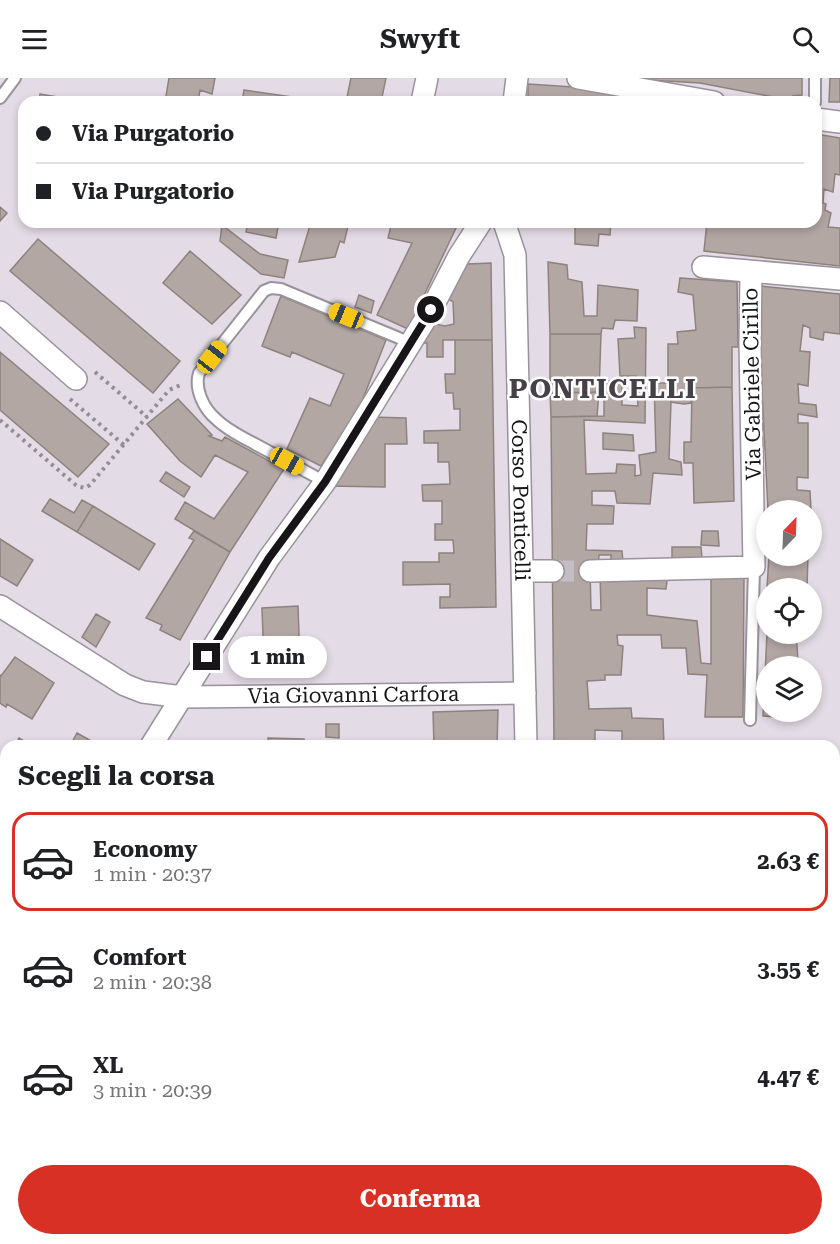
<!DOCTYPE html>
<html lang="it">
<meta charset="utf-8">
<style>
body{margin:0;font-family:"Roboto Serif",serif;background:#f6f6f6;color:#202124;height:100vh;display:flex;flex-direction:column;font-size:22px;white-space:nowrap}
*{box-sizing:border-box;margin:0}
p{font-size:20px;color:#757577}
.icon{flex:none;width:33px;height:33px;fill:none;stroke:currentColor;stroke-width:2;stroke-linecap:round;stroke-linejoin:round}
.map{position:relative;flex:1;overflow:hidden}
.side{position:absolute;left:0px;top:662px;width:840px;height:506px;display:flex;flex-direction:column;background:#fff;border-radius:18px 18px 0 0;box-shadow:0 3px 9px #0003}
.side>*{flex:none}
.hud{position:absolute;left:18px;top:18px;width:804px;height:132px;border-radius:18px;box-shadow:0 3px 9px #0003;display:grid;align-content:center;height:132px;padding:0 18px;background:#fff}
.needle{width:39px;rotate:23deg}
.fabs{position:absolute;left:756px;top:422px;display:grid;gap:12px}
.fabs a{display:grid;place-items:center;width:66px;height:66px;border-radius:50%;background:#fff;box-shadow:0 3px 9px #0003;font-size:30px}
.end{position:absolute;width:27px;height:27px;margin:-14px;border:8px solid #181519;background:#fff;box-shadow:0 0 0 3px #fff}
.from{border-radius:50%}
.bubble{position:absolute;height:42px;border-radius:21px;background:#fff;box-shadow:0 3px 9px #0003;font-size:20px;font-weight:700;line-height:42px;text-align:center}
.car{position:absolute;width:18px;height:36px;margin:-18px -9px;border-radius:8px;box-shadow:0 0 4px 2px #0007;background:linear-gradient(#f5c518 24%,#345 0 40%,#f5c518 0 76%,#345 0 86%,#f5c518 0)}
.hud b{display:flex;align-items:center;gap:21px;height:57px;font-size:22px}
.hud b+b{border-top:2px solid #e0e0e0}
.hud i{width:15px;height:15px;background:#202124}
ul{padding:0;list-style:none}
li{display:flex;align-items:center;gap:18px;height:99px;margin:0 12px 9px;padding:0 6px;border:3px solid transparent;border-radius:18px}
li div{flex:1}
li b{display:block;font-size:22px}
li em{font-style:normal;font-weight:700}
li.selected{border-color:#d93025}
li>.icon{width:54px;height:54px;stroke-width:1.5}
h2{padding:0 18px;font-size:27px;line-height:72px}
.cta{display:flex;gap:12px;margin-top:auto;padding:12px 18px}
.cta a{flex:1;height:69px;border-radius:36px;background:#d93025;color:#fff;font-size:24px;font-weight:700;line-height:69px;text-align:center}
header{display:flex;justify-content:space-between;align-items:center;height:78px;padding:0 18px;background:#fff;font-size:27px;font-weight:700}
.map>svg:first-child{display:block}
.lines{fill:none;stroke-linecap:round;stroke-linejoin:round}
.stream{stroke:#2a6f7f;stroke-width:6}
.building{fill:#b3a7a4;stroke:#8e827f;stroke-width:1.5}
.street-tunnel{stroke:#c5bdc6;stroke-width:21;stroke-dasharray:21 10;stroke-linecap:butt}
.lane-casing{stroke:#99929b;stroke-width:14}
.street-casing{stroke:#99929b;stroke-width:24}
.secondary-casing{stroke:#99929b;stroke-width:32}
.path{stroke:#938d95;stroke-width:4;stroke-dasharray:3 4.5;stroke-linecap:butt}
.lane{stroke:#fff;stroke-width:10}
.street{stroke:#fff;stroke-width:21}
.secondary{stroke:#fff;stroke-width:28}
.route{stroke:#181519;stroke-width:8}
.labels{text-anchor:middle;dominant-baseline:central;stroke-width:5;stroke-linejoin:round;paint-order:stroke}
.street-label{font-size:21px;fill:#181519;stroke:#fff}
.district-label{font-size:27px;font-weight:bold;letter-spacing:1.5px;fill:#464048;stroke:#fff}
</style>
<header><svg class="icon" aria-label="menu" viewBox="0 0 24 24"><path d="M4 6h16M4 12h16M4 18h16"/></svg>Swyft<svg class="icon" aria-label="search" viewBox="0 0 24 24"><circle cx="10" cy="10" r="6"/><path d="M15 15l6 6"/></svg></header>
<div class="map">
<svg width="840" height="1166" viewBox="0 0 840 1166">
<rect width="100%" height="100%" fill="#e3dbe5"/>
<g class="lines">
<path class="stream" d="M627,1161L634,1166"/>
</g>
<path class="building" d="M169,0H215L212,16L200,12L198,24H165Z
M351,0H386L381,24H346Z
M612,0H802V17L793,18L794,23L700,5Z
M830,0H840V24H829Z
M528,6L603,11L642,20V24H528Z
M244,12L327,24H242Z
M40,16L87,24H39Z
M816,56L840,60V97L835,96L833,114L824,111L823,125L826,126L825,132L831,135L828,149L840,150V188L704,173L707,144H805L812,146V144H816Z
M0,129L7,135L0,143Z
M248,144H279L276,160L246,154Z
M311,144H349L344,165L340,163L335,179L299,184Z
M392,144H445L457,148L408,251L377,237L412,165L388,160Z
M538,144H611L610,157L599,156L598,168L575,166V149Z
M222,147L260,176L288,182L284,200L261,196L220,163Z
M38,161L180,283L153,315L10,193Z
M190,173L241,217L212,246L163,205Z
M548,184L567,187L568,201L582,204L584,238H597L598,207L638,212L637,243L615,242L613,251L602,250L601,256H550Z
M491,185L492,262H443V279H427V265H421L430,245L445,248L454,246L453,224L447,220L467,186Z
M680,200L737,204L738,269H732V309L692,310L691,325L684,326L671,324L668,305V266H678L677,254L696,252L693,217L678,214Z
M759,208L840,216V256L824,254L823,262L810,259V250L803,247L800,273L810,274L808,308L798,306L799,325L816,327L817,339L798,336V345H808V400L797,399V412L810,413L811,432H768L760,273Z
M359,217L374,223L371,235L355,229Z
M281,218L386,262L359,331L321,388L287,371L310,320L330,328L344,296L292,274L290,279L262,268Z
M634,249L646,250L645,345L584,342L586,396L616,395L617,386L635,387V398L641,397L639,377L656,374L654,305H668L671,324L669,381L681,384L682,397L653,395L650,426L617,425L615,413H592V427L614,428L613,446H587L586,472L622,473L623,484L611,482V477H599L598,491L590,493L591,532H601L600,495L668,494L666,511L647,510V537L697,543L701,585L711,586V496L744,498L743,639H705L707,597L688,596L686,570H662L661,557H617L618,567L623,568L621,597H605V602L587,603L589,631L631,630L632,640L663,641L664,668H622V653L595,652V668H554L551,339L604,338V302L622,304V327L638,328L636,298H620L618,261L635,260Z
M550,256H601L599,314L550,315Z
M455,262H492L496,529L440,530V519H450V506L403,507V484H439V475H454L453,462H435V446H442V423H423L422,407L450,406L449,384H438V365H424V353L460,352V331H454L453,315H446L445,296H455Z
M0,274L109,366L78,399L0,332Z
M732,309L734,423L694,425L693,385H684V364H691L692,310Z
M599,314L597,338L551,339L550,315Z
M178,321L212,357L209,358L222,363L225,359L284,391L230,474L175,441L185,424L214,441L248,394L215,377L201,399L180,383L147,346Z
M371,339L406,340L407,366H385V409L329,408Z
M603,355L633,357L634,373L603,371Z
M166,394L190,409L184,419L160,403Z
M50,421L74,435L82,422L93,428L77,454L42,433Z
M93,428L155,466L139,492L77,454Z
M194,453L230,474L180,562L160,552L162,547L146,540L194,462L189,460Z
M702,453H718L719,468L701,467Z
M0,461L33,482L17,508L0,498Z
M672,469H701L702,480H672Z
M769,477H808L807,510H767Z
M298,528L300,585L240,587V573L247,559H263L262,530Z
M96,536L110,544L96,569L82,559Z
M767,555H796L798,582L803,583V588H766V633H793V640L763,638Z
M15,579L54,605L32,641L7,626L6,629L0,625V597L1,598Z
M498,632L497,668H434L433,634Z
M326,646H339V660L326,659Z
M77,655L100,668H70Z
M19,660L32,668H15Z
M268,660L304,661L305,667L319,668H268Z
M0,765H6V794H0Z
M0,875H6V892L0,891Z
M0,907H6V952L0,951Z
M0,1007L4,1008L3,1068H0Z
M4,1008H6V1068H3Z
M834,1042H840V1099H834Z
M3,1140H6V1161H63V1164H76V1161H96V1166H0V1155H3Z
M834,1144H840V1166H832V1161H834Z
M126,1161H158V1166H126Z
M216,1161H429V1166H216Z
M435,1161H520V1166H435Z
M544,1161H602L615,1166H544Z
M640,1161H708L707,1166H645Z"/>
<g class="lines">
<path class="street-tunnel" d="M553,493H590"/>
<defs>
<path id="lane" d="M0,20L15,0
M815,24V0
M325,404C302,391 279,379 255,366C242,359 227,352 216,341C204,331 194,311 199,295L264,213L271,210L281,211L411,265
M750,642L754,490
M532,1166V1161"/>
<g id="street">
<path d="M578,0L714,24"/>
<path d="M422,24L427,0"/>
<path d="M514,24L517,0"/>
<path d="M816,41L840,44"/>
<path id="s1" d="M504,144L515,177L526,668"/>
<path d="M703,189L840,201"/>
<path d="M0,234L76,301"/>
<path d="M523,493H553"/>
<path d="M590,493L754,489L750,266L751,194"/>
<path id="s2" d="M0,528L125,607L143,614L183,619L525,615"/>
<path d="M151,668L269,480L325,404L431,232L459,178L481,144"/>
<path d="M0,846H6"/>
</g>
<path id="secondary" d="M0,1093H6
M834,1115H840
M199,1161V1166"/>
</defs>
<use href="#lane" class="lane-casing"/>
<use href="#street" class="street-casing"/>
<use href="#secondary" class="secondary-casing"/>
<path class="path" d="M95,294L147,339
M70,321L124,367
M0,342L77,408L85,410L90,407L169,312L183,306"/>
<use href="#lane" class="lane"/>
<use href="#street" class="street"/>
<use href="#secondary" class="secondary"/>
</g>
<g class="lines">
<path class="route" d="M207,579L269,480L325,404L431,232"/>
</g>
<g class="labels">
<g class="street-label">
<text transform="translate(752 306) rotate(-91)">Via Gabriele Cirillo</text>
<text stroke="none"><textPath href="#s1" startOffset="280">Corso Ponticelli</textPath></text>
<text stroke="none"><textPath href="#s2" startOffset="378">Via Giovanni Carfora</textPath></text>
</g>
<g class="district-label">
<text x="603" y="311">PONTICELLI</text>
</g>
</g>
</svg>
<div class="fabs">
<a><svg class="needle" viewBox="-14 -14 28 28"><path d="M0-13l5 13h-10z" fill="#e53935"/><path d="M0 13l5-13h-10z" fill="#757577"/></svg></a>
<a><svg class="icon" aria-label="locate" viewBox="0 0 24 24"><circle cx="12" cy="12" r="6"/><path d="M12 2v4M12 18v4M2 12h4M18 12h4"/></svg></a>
<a><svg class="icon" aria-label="layers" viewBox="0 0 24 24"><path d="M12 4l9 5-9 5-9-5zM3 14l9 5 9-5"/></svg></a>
</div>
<i class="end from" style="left:431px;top:232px"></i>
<i class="end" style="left:207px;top:579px"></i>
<div class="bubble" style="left:228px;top:558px;width:99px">1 min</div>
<i class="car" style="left:346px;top:238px;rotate:292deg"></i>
<i class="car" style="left:212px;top:279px;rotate:38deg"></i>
<i class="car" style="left:287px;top:383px;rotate:119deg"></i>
<div class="hud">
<b><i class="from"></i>Via Purgatorio</b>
<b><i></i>Via Purgatorio</b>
</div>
<section class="side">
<h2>Scegli la corsa</h2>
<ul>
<li class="selected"><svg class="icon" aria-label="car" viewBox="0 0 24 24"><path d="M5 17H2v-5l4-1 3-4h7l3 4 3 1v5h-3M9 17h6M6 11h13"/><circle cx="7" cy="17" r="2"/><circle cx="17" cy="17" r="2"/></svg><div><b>Economy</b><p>1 min · 20:37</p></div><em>2.63 €</em></li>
<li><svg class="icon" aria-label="car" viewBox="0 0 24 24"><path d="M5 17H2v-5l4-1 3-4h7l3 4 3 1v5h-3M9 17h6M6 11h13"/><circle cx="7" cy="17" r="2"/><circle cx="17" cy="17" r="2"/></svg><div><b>Comfort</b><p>2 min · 20:38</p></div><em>3.55 €</em></li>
<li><svg class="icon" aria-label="car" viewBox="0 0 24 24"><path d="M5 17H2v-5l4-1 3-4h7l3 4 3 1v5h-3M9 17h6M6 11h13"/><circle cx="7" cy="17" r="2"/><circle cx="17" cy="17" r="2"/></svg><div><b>XL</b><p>3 min · 20:39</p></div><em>4.47 €</em></li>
</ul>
<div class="cta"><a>Conferma</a></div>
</section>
</div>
